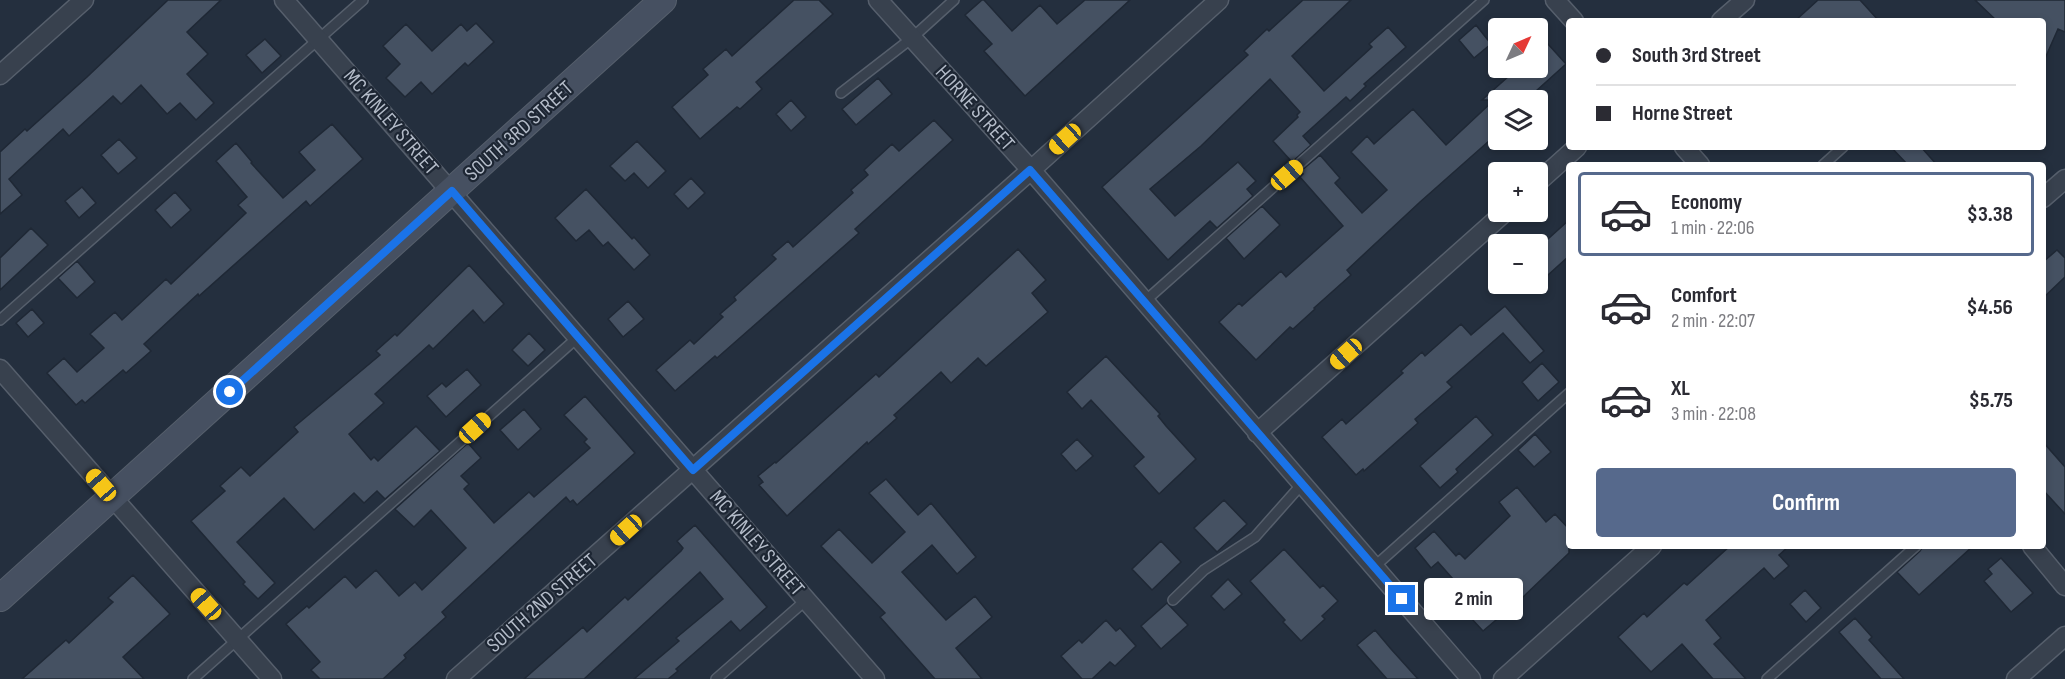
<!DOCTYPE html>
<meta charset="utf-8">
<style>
body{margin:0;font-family:"Sofia Sans Condensed",sans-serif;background:#f7f7f7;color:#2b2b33;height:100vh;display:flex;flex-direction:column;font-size:22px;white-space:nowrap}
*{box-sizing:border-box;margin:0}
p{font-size:20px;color:#7c7c81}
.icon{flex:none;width:33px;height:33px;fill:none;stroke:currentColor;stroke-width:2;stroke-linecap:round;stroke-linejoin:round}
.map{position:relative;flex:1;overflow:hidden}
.sheet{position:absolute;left:1566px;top:162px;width:480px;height:387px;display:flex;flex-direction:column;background:#fff;border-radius:6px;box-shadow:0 3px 9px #0003}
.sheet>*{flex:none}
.banner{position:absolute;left:1566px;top:18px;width:480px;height:132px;border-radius:6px;box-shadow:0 3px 9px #0003;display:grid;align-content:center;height:132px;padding:0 30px;background:#fff}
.needle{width:39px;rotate:46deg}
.fabs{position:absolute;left:1488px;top:18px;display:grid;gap:12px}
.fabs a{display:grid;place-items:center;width:60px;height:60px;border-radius:6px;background:#fff;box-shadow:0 3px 9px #0003;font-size:30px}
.end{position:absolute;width:27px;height:27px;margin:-14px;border:8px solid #1a73e8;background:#fff;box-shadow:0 0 0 3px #fff}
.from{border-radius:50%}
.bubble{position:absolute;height:42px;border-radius:6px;background:#fff;box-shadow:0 3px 9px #0003;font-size:20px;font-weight:700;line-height:42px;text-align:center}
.car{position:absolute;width:18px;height:36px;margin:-18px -9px;border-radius:8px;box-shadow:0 0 4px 2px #0007;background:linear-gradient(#f5c518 24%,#345 0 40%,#f5c518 0 76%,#345 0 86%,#f5c518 0)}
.banner b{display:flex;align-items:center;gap:21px;height:57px;font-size:22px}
.banner b+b{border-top:2px solid #e1e1e2}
.banner i{width:15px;height:15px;background:#2b2b33}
ul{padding:10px 0 0;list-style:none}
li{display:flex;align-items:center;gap:18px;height:84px;margin:0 12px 9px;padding:0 18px;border:3px solid transparent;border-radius:6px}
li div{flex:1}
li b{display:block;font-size:22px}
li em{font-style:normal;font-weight:700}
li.current{border-color:#56698c}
li>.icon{width:54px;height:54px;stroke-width:1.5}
.button{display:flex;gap:12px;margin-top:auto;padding:12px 30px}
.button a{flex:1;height:69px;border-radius:6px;background:#56698c;color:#fff;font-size:24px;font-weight:700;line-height:69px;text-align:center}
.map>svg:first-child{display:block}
.building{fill:#455162;stroke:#1f2835;stroke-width:1.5}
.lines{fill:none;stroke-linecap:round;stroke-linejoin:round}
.lane-casing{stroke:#565f6c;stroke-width:12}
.street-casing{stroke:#565f6c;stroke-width:21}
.secondary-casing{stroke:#565f6c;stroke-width:28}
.lane{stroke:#38414e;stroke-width:9}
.street{stroke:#38414e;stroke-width:18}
.secondary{stroke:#465061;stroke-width:26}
.route{stroke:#1a73e8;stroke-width:8}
.labels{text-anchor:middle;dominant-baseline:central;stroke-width:4.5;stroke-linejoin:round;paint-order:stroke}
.street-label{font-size:21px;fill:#b4bcc9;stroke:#1d2633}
</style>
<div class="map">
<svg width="2065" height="679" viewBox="0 0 2065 679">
<rect width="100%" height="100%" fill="#242f3e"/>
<path class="building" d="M168,0H221L187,32L208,54L187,74L214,103L196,120L180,103L167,114L141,85L121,104L113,96L69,136L63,129L9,179L22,195L0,214V152L25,129L27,131L87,77Z
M794,0H819L833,14L756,82L762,89L740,109L737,107L700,139L672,107L708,75L703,69L726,49L732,56Z
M982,0H984L1012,31L1040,5L1057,24L1085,0H1130L1025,96L984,51L992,44L965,15Z
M1303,0H1351L1292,56L1324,91L1372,47L1369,44L1388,27L1406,47L1364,84L1366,86L1350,101L1346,97L1303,136L1311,145L1292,162L1273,141L1298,117L1297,115L1300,112L1270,79L1201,146L1150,189L1175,216L1238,162L1256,181L1247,189L1253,196L1217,228L1210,221L1168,260L1102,187L1248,55L1244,51L1267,29L1269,31Z
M1818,0H1860L1879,21H1795Z
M1975,0H2065V32L2058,29L2043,63V21H1997Z
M476,23L494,42L468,66L465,63L432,94L421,82L405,97L386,78L400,64L383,46L406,24L432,51L461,24L467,31Z
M1476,25L1491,44L1474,58L1459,40Z
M1538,33L1566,64L1526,100H1498V133L1420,202L1347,270L1351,275L1314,308L1315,309L1293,329L1290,327L1256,360L1219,322L1239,303L1242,306L1281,271L1286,277L1343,226L1300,177L1303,174L1301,171L1320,155L1340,178L1335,183L1362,213L1387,190L1351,152L1367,136L1374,144L1413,109L1446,145L1494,100H1482L1518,68H1538Z
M265,39L281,56L262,73L246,55Z
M878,78L892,94L856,125L842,109Z
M791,100L806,117L791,131L776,114Z
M934,120L953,140L855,229L859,233L717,358L715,356L675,391L656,370L690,340L694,344L723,317L720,314L736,300L734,297L776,259L772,255L788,241L793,247L853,193L851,190L868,175L864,170L892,144L899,151Z
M332,124L363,159L310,206L306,201L199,296L198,294L144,344L151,351L126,373L123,370L85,403L82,400L76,405L47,373L64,358L77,372L104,348L90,334L115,312L122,320L166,279L171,284L246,213L238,205L247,197L216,161L236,143L252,162L251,163L283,198L315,170L299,152Z
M119,139L137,158L118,174L101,155Z
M637,141L666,171L648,188L634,173L625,181L610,166Z
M1891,147H1921L1937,165H1908Z
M691,178L705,193L688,209L674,194Z
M82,187L96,203L79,218L65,201Z
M586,189L632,239L634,237L650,255L634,270L608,242L603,246L589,230L576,241L555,218Z
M175,192L191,210L171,228L155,210Z
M1262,206L1280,225L1244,259L1226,238Z
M1569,220V256L1538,284V248Z
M31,228L48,245L0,290V258Z
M1018,249L1046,280L1032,293L1048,312L986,366L978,358L951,383L941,372L894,415L897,418L868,444L867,442L787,516L759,485L763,482L758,476L775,462L776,463L876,374L879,377Z
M2057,250L2065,258V277L2043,298V262Z
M77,261L95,282L77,298L58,278Z
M469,265L504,304L484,323L473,310L433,349L429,345L375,394L384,403L349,434L371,460L374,457L378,461L416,426L440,451L385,499L377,491L364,503L354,493L314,530L284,498L237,542L275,583L258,599L243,584L245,582L191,521L225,491L220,486L241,467L250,476L298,432L294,427L380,355L376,351L395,334L397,336Z
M628,301L644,319L623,337L608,319Z
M1505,306L1544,351L1530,363L1503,333L1447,382L1452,387L1415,419L1418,423L1364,471L1363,469L1356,475L1322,437L1342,419L1346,424L1403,373L1401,371L1422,352L1425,356L1461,324L1471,335Z
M32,309L44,323L28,337L16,323Z
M529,333L545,350L528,366L512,350Z
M1106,356L1160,414L1158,416L1166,426L1196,459L1159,494L1134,466L1144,457L1091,400L1082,409L1067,392Z
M1542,363L1559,382L1538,401L1522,382Z
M467,369L481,385L446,417L427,396L442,383L446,387Z
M585,396L635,453L577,505L573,500L570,502L566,497L442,612L446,617L404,655L406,658L383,679H320L311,670L320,662L286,624L307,606L309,608L345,576L356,588L376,570L399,596L415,582L422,590L466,548L431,510L414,527L395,509L468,443L481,458L461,476L469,484L464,489L494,523L529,492L534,497L590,448L584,442L587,439L564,415Z
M524,409L541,429L518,450L500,430Z
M1476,416L1493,435L1456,469L1458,472L1440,488L1420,466Z
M1535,434L1551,452L1534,467L1518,450Z
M1077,439L1093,456L1076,471L1061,454Z
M2043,442L2065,467V514L2043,490Z
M886,479L918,515L931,503L976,557L957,574L932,545L902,572L946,620L975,596L992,617L956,648L982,679H935L880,617L885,613L821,546L839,529L872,563L905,532L869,493Z
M1517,487L1546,522L1555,514L1569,529V553L1522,598L1483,631L1459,605L1468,596L1438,562L1431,568L1415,548L1434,531L1456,556L1459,553L1465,559L1510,516L1499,502Z
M1224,500L1247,524L1217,552L1194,528Z
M695,525L767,607L740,631L731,621L676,669L678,671L668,679H634L679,641L676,638L723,599L700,572L584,679H524L583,627L587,632L625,597L628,600L681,551L683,548L677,541Z
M1161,541L1181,562L1152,590L1132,569Z
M1730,546H1789L1779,555L1789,566L1774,579L1764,568L1706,620L1721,638L1714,644L1746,679H1713L1682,644L1651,672L1618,637L1644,613L1647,617L1684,583L1687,585Z
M1923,546H1973L1919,595L1897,572L1920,551Z
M1284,549L1320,588L1323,585L1338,601L1322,616L1325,619L1301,641L1283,622L1285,620L1250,581Z
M2001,558L2033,593L2011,612L1984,581L1992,574L1988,569Z
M133,575L170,614L123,657L144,679H22L66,640L69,643L113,602L108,598Z
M1228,579L1242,594L1224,610L1211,596Z
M1805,590L1821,608L1806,622L1790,604Z
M1167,603L1188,625L1161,649L1141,626Z
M1855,618L1872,637L1869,640L1904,679H1881L1839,632Z
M1106,620L1116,631L1120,628L1136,646L1115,666L1110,662L1092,679H1082L1061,656L1079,640L1082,643Z
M1375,630L1391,649L1418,679H1387L1357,645Z"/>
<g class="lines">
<defs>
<path id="lane" d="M841,93L912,38L954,0
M1823,165L1843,147
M1144,302L1484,0
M0,320L363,0
M1374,567L1569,393
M1173,600L1204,570L1255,537L1302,484
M193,679L578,337
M716,679L806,600
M1767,679L1916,546"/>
<path id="street" d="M284,0L875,679
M878,0L1031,170L1471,679
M1555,0L1574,21
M1721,21L1745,0
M0,75L84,0
M1684,147L1700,165
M1538,182L1577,147
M2043,198L2065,179
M0,369L272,679
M1257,433L1505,212
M2032,546L2065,586
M456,679L1031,170L1219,0
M1503,679L1652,546
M2016,679L2065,636"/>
<path id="secondary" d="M0,598L663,0"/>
</defs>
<use href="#lane" class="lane-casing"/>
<use href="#street" class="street-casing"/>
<use href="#secondary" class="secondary-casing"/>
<use href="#lane" class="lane"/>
<use href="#street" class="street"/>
<use href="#secondary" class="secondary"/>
</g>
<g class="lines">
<path class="route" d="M230,392L452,191L693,470L1030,170L1402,599"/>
</g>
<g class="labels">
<g class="street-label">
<text transform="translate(975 108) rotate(48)">HORNE STREET</text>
<text transform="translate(391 122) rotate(49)">MC KINLEY STREET</text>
<text transform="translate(519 131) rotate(-42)">SOUTH 3RD STREET</text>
<text transform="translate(757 543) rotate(49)">MC KINLEY STREET</text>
<text transform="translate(542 603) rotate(-41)">SOUTH 2ND STREET</text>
</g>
</g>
</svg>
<div class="fabs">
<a><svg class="needle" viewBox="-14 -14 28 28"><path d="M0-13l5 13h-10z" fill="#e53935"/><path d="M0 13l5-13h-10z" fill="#7c7c81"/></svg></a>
<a><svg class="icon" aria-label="layers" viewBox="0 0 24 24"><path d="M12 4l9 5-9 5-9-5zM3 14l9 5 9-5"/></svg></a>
<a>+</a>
<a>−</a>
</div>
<i class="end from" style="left:230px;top:392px"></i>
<i class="end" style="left:1402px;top:599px"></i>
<div class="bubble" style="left:1424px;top:578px;width:99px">2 min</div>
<i class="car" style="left:1065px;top:139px;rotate:228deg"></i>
<i class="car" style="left:1287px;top:175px;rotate:49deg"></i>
<i class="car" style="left:1346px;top:354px;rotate:228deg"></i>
<i class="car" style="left:475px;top:428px;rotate:48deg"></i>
<i class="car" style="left:101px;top:485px;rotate:319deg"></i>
<i class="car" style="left:626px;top:530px;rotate:228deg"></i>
<i class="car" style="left:206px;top:604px;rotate:318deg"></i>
<div class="banner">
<b><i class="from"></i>South 3rd Street</b>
<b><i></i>Horne Street</b>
</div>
<section class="sheet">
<ul>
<li class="current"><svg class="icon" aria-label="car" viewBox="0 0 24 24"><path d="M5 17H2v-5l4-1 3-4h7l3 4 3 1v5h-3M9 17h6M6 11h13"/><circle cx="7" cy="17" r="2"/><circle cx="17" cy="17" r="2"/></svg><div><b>Economy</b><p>1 min · 22:06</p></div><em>$3.38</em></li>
<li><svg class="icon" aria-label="car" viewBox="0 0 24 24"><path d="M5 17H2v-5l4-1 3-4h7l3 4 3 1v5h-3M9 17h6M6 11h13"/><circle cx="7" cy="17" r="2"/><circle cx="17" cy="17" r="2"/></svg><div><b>Comfort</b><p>2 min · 22:07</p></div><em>$4.56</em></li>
<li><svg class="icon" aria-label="car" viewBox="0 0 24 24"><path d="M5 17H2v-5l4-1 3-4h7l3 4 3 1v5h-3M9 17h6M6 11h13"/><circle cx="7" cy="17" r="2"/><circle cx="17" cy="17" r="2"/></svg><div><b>XL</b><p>3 min · 22:08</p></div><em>$5.75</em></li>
</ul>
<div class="button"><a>Confirm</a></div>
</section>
</div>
